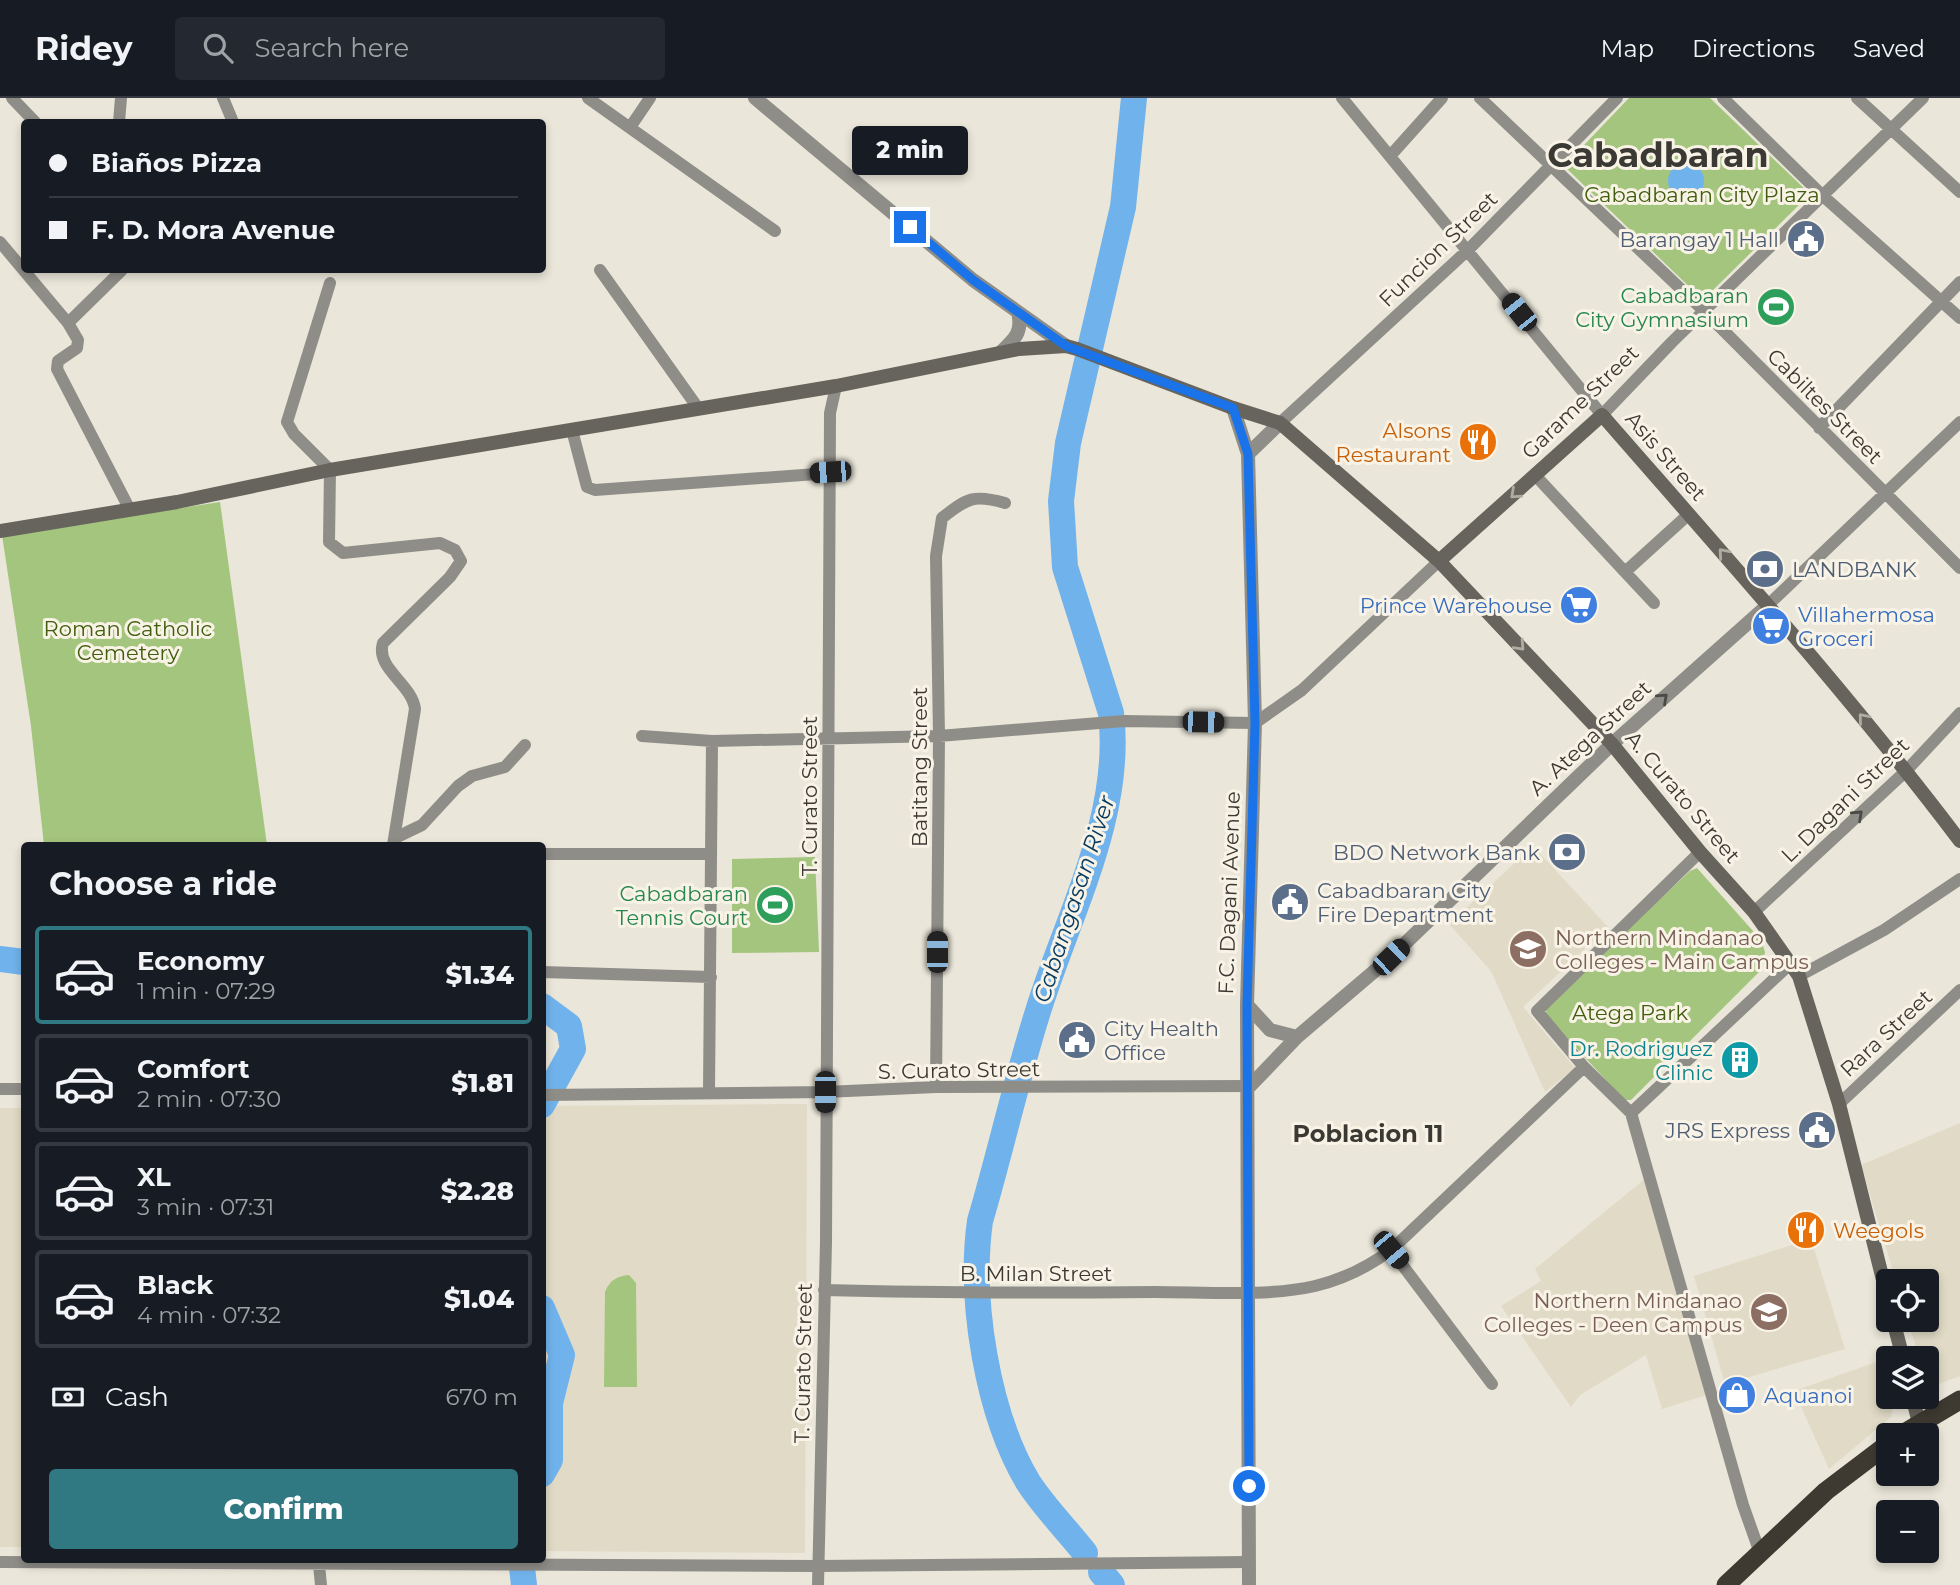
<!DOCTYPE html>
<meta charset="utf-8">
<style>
body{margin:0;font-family:Montserrat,sans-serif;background:#242831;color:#f1f3f6;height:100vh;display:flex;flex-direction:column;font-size:26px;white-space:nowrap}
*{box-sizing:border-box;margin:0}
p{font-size:23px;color:#9ea1a6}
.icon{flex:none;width:38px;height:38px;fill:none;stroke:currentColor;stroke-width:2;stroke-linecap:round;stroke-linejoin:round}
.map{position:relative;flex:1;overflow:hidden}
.side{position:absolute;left:21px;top:744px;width:525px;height:721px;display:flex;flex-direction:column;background:#171b24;border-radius:7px;box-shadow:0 4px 10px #0003}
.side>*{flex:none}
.guide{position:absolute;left:21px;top:21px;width:525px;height:154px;border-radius:7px;box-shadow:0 4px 10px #0003;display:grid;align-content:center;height:154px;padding:0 28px;background:#171b24}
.buttons{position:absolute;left:1876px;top:1171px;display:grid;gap:14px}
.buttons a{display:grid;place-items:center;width:63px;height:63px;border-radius:7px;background:#171b24;box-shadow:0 4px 10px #0003;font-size:35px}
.end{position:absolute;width:32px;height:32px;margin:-16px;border:9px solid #1a73e8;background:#fff;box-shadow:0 0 0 4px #fff}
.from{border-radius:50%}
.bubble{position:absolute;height:49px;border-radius:7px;background:#171b24;box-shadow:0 4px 10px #0003;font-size:23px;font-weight:800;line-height:49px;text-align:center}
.car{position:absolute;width:21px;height:42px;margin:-21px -10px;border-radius:9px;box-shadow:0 0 5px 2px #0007;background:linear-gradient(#222 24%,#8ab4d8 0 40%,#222 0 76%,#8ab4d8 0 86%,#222 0)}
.guide b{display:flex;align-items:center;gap:24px;height:66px;font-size:26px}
.guide b+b{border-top:2px solid #363941}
.guide i{width:18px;height:18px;background:#f1f3f6}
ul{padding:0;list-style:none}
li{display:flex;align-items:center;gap:21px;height:98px;margin:0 14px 10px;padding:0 14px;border:4px solid #363941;border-radius:7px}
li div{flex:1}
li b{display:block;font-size:26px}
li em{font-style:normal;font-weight:800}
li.active{border-color:#317982}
li>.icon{width:63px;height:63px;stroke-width:1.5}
h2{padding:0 28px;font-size:32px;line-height:84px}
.pay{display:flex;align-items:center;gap:18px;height:77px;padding:0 28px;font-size:26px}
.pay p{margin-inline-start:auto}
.action{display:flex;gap:14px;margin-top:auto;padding:14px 28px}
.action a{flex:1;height:80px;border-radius:7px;background:#317982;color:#fff;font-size:28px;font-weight:800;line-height:80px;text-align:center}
header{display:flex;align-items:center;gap:42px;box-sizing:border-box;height:98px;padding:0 35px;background:#171b24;border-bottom:2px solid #363941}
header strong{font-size:33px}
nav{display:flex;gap:38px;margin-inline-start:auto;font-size:24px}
.search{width:490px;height:63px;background:#242831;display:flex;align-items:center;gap:18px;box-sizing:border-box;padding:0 24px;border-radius:7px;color:#9ea1a6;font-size:26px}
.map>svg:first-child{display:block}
.built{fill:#e1dac6}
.green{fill:#a4c57d}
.water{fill:#70b2eb}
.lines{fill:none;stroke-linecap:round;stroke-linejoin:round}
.river{stroke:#70b2eb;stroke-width:26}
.minor{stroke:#8f8d88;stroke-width:12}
.tertiary{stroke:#8f8d88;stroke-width:14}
.secondary{stroke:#66645c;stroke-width:14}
.trunk{stroke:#3e3a31;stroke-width:19}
.oneway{stroke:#afaca1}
.oneway2{stroke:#4c4a45}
.route{stroke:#1a73e8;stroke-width:9}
.labels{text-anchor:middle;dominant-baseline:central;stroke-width:6;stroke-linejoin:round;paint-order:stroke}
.park-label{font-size:21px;fill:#405e0d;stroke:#f8f3e6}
.service-label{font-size:21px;fill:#4e5e75;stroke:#f8f3e6;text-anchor:end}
.street-label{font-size:21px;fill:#3b3934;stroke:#f8f3e6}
.leisure-label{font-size:21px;fill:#27864d;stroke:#f8f3e6;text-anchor:end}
.food-label{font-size:21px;fill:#c56008;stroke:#f8f3e6;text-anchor:end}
.shop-label{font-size:21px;fill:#366cbe;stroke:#f8f3e6;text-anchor:start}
.education-label{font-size:21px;fill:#785e54;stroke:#f8f3e6;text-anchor:start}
.culture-label{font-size:21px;fill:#0d838f;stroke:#f8f3e6;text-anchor:end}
.water-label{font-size:23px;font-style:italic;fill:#05395e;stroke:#f8f3e6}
.quarter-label{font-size:24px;font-weight:bold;fill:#3b3934;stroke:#f8f3e6}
.town-label{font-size:35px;font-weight:bold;fill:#3b3934;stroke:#f8f3e6}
</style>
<header>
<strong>Ridey</strong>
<div class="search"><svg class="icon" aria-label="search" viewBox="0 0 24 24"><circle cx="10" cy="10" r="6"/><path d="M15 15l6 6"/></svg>Search here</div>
<nav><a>Map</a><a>Directions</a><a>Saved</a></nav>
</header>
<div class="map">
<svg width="1960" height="1487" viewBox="0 0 1960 1487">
<rect width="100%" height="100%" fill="#eae6d9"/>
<path class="built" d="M1533,748L1608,829L1523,909L1575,970L1545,994L1491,873L1449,826Z
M807,1006L805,1455L543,1453V1008Z
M0,1010H24V1449H0Z
M1960,1025V1278L1928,1290L1927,1260H1919L1908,1222H1927V1183H1896L1861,1067Z
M1646,1080L1707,1297L1662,1311L1646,1257L1580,1297L1571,1309L1501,1208L1541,1183L1535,1171Z
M1811,1141L1845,1251L1725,1286L1694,1178Z
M1888,1260V1298L1895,1299L1891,1319L1829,1371L1794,1293Z"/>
<path class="green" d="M1629,0H1710L1810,96L1703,202L1564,68Z
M220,404L267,747H44L31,628L2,437Z
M815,759L819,854L732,855V761Z
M1697,770L1761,842L1765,854L1762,871L1631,1002H1624L1548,919L1544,909L1690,773Z
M629,1177L636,1185L637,1289H604L605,1194C610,1182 617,1178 629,1177Z"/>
<path class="water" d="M1668 83a18 18 0 1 1 36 0a18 18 0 1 1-36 0Z"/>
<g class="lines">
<path class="river" d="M0,861L24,864
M542,908L569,928L573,951L542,1007
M542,1210L562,1257L550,1305V1362L542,1376
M1085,1455C1067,1432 1044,1409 1028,1384C987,1315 969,1202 980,1123C1001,1052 1017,978 1040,907C1070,813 1123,716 1111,615L1065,469L1061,403L1068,345L1123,109L1134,0
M521,1461L524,1487
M1101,1474L1112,1487"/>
<path class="minor" d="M12,0L35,24
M223,0L233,24
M588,0L775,133
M1342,0L1602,317L1672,244L1923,0
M1480,0L1704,213L1960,470
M1723,0L1823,98L1960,220
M1857,0L1960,94
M119,24L121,0
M631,28L650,0
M1391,57L1442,0
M0,144L68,225
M122,172L68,225L78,242L77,250L58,263L57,271L129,410
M600,172L698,310
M330,185L287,324L294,336L330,372L329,444L343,455L440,445L455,452L461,463L450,479L383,545C375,570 412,586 415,611L393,747
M1280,325L1469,151L1617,0
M1819,330L1960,184
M572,332L587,389L595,392L830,375
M1535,377L1625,474L1689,416
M1625,474L1654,505
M1768,507L1960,324
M642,638L712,643
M395,740L422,727L458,688L472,678L505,669L525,647
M1700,754L1537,913L1584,969L1631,1015L1743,1407L1760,1455
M542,756H711
M1754,814L1906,673L1960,615
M542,874L711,879
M1799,878L1884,832L1960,781
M936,989L939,638L936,458L942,420C967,400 974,396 1005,405
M0,991H24
M709,993L712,643L939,638L1124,623L1255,625L1302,592L1439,463
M542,997L825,994L936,989L1250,988
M1839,1006L1960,892
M1631,1015L1790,866
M1391,1152L1492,1286
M824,1192C934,1195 1045,1195 1155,1194C1205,1194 1267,1199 1315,1188C1344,1181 1368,1169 1391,1152L1584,969
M0,1464L818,1468L1248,1464
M319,1467L321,1487
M818,1487L826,1144L830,315L836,288"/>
<path class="tertiary" d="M755,0L973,182L1066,248
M1001,254C1015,241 1023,234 1018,214
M1233,310L1248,356L1255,625L1247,907L1249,1487
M1248,356L1280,325
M1248,908L1270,932L1297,939
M1250,988L1297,939L1391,859L1612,646L1768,507"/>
<path class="secondary" d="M0,433L177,404L330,372L836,288L1019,251L1066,248L1077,251L1233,310L1280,325L1439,463L1612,646L1700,754L1754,814L1799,878L1839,1006L1888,1202
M1439,463L1602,317C1724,457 1848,595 1960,743
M1893,1222L1903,1260
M1912,1298L1919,1325"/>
<path class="trunk" d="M1901,1337L1960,1302
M1726,1487L1826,1393L1888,1346"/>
</g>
<defs><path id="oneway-chevron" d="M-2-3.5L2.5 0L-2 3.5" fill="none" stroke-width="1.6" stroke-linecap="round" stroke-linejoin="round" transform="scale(1.75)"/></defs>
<g class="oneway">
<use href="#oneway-chevron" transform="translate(1515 396) rotate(138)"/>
<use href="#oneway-chevron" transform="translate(1723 455) rotate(-131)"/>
<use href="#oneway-chevron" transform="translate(1520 548) rotate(47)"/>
<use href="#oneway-chevron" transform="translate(1863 620) rotate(-130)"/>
</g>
<g class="oneway2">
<use href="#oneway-chevron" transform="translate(1663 600) rotate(-42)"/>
<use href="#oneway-chevron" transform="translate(1858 717) rotate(-43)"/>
</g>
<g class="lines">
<path class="route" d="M910,129L973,182L1066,248L1233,310L1248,356L1255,625L1247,907L1249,1388"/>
</g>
<defs>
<symbol id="civic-disc" viewBox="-11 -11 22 22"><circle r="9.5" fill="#5c6f8a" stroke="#f8f3e6"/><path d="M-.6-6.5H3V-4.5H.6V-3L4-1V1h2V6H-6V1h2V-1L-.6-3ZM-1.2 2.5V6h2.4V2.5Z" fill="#fff"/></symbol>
<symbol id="stadium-disc" viewBox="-11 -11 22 22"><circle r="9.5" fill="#2e9e5b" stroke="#f8f3e6"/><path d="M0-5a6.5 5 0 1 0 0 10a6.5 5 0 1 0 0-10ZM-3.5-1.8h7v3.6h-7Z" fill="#fff"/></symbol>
<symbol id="restaurant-disc" viewBox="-11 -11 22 22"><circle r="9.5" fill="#e8710a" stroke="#f8f3e6"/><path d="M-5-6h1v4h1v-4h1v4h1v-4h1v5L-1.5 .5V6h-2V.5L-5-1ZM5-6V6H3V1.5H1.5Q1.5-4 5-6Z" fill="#fff"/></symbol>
<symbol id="bank-disc" viewBox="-11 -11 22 22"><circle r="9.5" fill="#5c6f8a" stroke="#f8f3e6"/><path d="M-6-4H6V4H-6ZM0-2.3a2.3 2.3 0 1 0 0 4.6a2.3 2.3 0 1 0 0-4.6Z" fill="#fff"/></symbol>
<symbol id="supermarket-disc" viewBox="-11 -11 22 22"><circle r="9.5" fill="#3f7fe0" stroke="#f8f3e6"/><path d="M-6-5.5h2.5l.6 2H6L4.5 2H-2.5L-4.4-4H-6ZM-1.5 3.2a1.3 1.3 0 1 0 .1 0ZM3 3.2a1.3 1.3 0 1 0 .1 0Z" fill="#fff"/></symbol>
<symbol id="university-disc" viewBox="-11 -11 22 22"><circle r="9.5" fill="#8d6e63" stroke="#f8f3e6"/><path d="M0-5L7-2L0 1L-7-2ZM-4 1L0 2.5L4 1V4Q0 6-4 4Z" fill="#fff"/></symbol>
<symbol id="building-disc" viewBox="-11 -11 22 22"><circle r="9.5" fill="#0f9aa8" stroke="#f8f3e6"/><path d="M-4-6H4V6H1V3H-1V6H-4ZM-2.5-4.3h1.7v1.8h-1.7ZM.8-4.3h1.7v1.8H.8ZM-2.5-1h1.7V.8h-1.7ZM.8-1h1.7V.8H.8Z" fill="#fff"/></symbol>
<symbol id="shop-disc" viewBox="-11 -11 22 22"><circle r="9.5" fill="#3f7fe0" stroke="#f8f3e6"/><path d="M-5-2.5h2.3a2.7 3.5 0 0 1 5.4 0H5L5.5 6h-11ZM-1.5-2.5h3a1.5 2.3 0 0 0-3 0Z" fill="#fff"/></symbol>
</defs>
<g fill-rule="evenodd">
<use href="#civic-disc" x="1784" y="119" width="44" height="44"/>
<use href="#stadium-disc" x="1754" y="187" width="44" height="44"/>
<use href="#restaurant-disc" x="1456" y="322" width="44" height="44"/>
<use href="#bank-disc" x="1743" y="449" width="44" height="44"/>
<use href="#supermarket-disc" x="1557" y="485" width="44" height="44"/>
<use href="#supermarket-disc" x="1749" y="506" width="44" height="44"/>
<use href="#bank-disc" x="1545" y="732" width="44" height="44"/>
<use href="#civic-disc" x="1268" y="782" width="44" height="44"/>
<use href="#stadium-disc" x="753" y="785" width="44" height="44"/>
<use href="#university-disc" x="1506" y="829" width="44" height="44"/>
<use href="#civic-disc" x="1055" y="920" width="44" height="44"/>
<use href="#building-disc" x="1718" y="940" width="44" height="44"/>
<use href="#civic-disc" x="1795" y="1010" width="44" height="44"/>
<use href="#restaurant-disc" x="1784" y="1110" width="44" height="44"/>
<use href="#university-disc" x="1747" y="1192" width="44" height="44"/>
<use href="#shop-disc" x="1715" y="1275" width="44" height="44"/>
</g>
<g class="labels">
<g class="park-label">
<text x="1702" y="96">Cabadbaran City Plaza</text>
<text x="128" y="530">Roman Catholic<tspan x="128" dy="24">Cemetery</tspan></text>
<text x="1630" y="914">Atega Park</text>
</g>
<g class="service-label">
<text x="1779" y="141">Barangay 1 Hall</text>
<text x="1792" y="471" text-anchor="start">LANDBANK</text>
<text x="1540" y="754">BDO Network Bank</text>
<text x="1317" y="792" text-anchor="start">Cabadbaran City<tspan x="1317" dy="24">Fire Department</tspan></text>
<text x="1104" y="930" text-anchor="start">City Health<tspan x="1104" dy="24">Office</tspan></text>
<text x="1790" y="1032">JRS Express</text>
</g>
<g class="street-label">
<text transform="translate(1438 151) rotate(-44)">Funcion Street</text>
<text transform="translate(1580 304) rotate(-44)">Garame Street</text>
<text transform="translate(1825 308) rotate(45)">Cabiltes Street</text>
<text transform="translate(1666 358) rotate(49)">Asis Street</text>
<text transform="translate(1590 640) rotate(-43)">A. Atega Street</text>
<text transform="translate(919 669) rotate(-90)">Batitang Street</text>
<text transform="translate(809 698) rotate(-90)">T. Curato Street</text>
<text transform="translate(1683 699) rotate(50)">A. Curato Street</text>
<text transform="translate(1845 702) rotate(-44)">L. Dagani Street</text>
<text transform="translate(1229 795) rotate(-88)">F.C. Dagani Avenue</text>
<text transform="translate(1886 935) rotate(-43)">Rara Street</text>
<text transform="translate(959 972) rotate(-1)">S. Curato Street</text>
<text x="1036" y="1175">B. Milan Street</text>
<text transform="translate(803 1265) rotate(-89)">T. Curato Street</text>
</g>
<g class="leisure-label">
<text x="1749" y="197">Cabadbaran<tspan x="1749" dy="24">City Gymnasium</tspan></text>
<text x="748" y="795">Cabadbaran<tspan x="748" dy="24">Tennis Court</tspan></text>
</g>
<g class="food-label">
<text x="1451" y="332">Alsons<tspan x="1451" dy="24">Restaurant</tspan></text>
<text x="1833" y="1132" text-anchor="start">Weegols</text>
</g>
<g class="shop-label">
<text x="1552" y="507" text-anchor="end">Prince Warehouse</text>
<text x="1798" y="516">Villahermosa<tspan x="1798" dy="24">Groceri</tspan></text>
<text x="1764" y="1297">Aquanoi</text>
</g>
<g class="education-label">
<text x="1555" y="839">Northern Mindanao<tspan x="1555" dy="24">Colleges - Main Campus</tspan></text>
<text x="1742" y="1202" text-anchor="end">Northern Mindanao<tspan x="1742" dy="24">Colleges - Deen Campus</tspan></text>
</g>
<g class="culture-label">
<text x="1713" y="950">Dr. Rodriguez<tspan x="1713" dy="24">Clinic</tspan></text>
</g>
<g class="water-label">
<text transform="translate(1074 801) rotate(-72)">Cabangasan River</text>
</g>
<g class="quarter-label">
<text x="1368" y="1035">Poblacion 11</text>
</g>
<g class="town-label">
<text x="1658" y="56">Cabadbaran</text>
</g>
</g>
</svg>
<div class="buttons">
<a><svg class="icon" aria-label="locate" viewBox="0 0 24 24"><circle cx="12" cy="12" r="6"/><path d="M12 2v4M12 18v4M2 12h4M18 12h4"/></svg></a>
<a><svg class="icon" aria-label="layers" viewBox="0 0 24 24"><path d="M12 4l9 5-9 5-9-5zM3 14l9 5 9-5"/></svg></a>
<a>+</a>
<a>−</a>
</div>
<i class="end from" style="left:1249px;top:1388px"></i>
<i class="end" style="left:910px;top:129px"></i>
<div class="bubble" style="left:852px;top:28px;width:116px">2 min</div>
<i class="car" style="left:1519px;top:214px;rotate:321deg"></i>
<i class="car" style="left:830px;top:374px;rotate:266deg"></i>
<i class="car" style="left:1203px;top:624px;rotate:91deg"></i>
<i class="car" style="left:937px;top:854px;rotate:0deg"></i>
<i class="car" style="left:1391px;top:859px;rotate:46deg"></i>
<i class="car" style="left:825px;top:994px;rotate:180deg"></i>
<i class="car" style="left:1391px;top:1152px;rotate:140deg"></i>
<div class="guide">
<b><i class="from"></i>Biaños Pizza</b>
<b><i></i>F. D. Mora Avenue</b>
</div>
<section class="side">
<h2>Choose a ride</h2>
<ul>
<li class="active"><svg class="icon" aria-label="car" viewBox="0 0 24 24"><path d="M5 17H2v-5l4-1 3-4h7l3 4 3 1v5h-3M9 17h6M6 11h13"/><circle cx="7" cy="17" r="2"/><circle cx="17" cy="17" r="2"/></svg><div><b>Economy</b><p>1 min · 07:29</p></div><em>$1.34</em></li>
<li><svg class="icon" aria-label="car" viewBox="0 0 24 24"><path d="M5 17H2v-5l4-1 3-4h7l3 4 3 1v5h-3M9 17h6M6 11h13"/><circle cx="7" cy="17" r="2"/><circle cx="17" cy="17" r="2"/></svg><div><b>Comfort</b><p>2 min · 07:30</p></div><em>$1.81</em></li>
<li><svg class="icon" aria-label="car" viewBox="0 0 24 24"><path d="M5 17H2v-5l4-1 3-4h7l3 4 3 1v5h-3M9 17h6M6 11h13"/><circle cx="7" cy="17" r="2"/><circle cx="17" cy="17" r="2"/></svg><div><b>XL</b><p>3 min · 07:31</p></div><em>$2.28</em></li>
<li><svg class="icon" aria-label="car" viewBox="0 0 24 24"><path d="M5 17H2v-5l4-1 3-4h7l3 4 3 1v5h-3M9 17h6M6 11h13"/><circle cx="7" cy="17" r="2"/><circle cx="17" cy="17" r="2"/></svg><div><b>Black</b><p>4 min · 07:32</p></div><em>$1.04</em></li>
</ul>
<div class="pay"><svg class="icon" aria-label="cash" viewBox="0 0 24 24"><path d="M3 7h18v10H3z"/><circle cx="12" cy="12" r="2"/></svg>Cash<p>670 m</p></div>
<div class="action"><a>Confirm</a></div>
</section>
</div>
